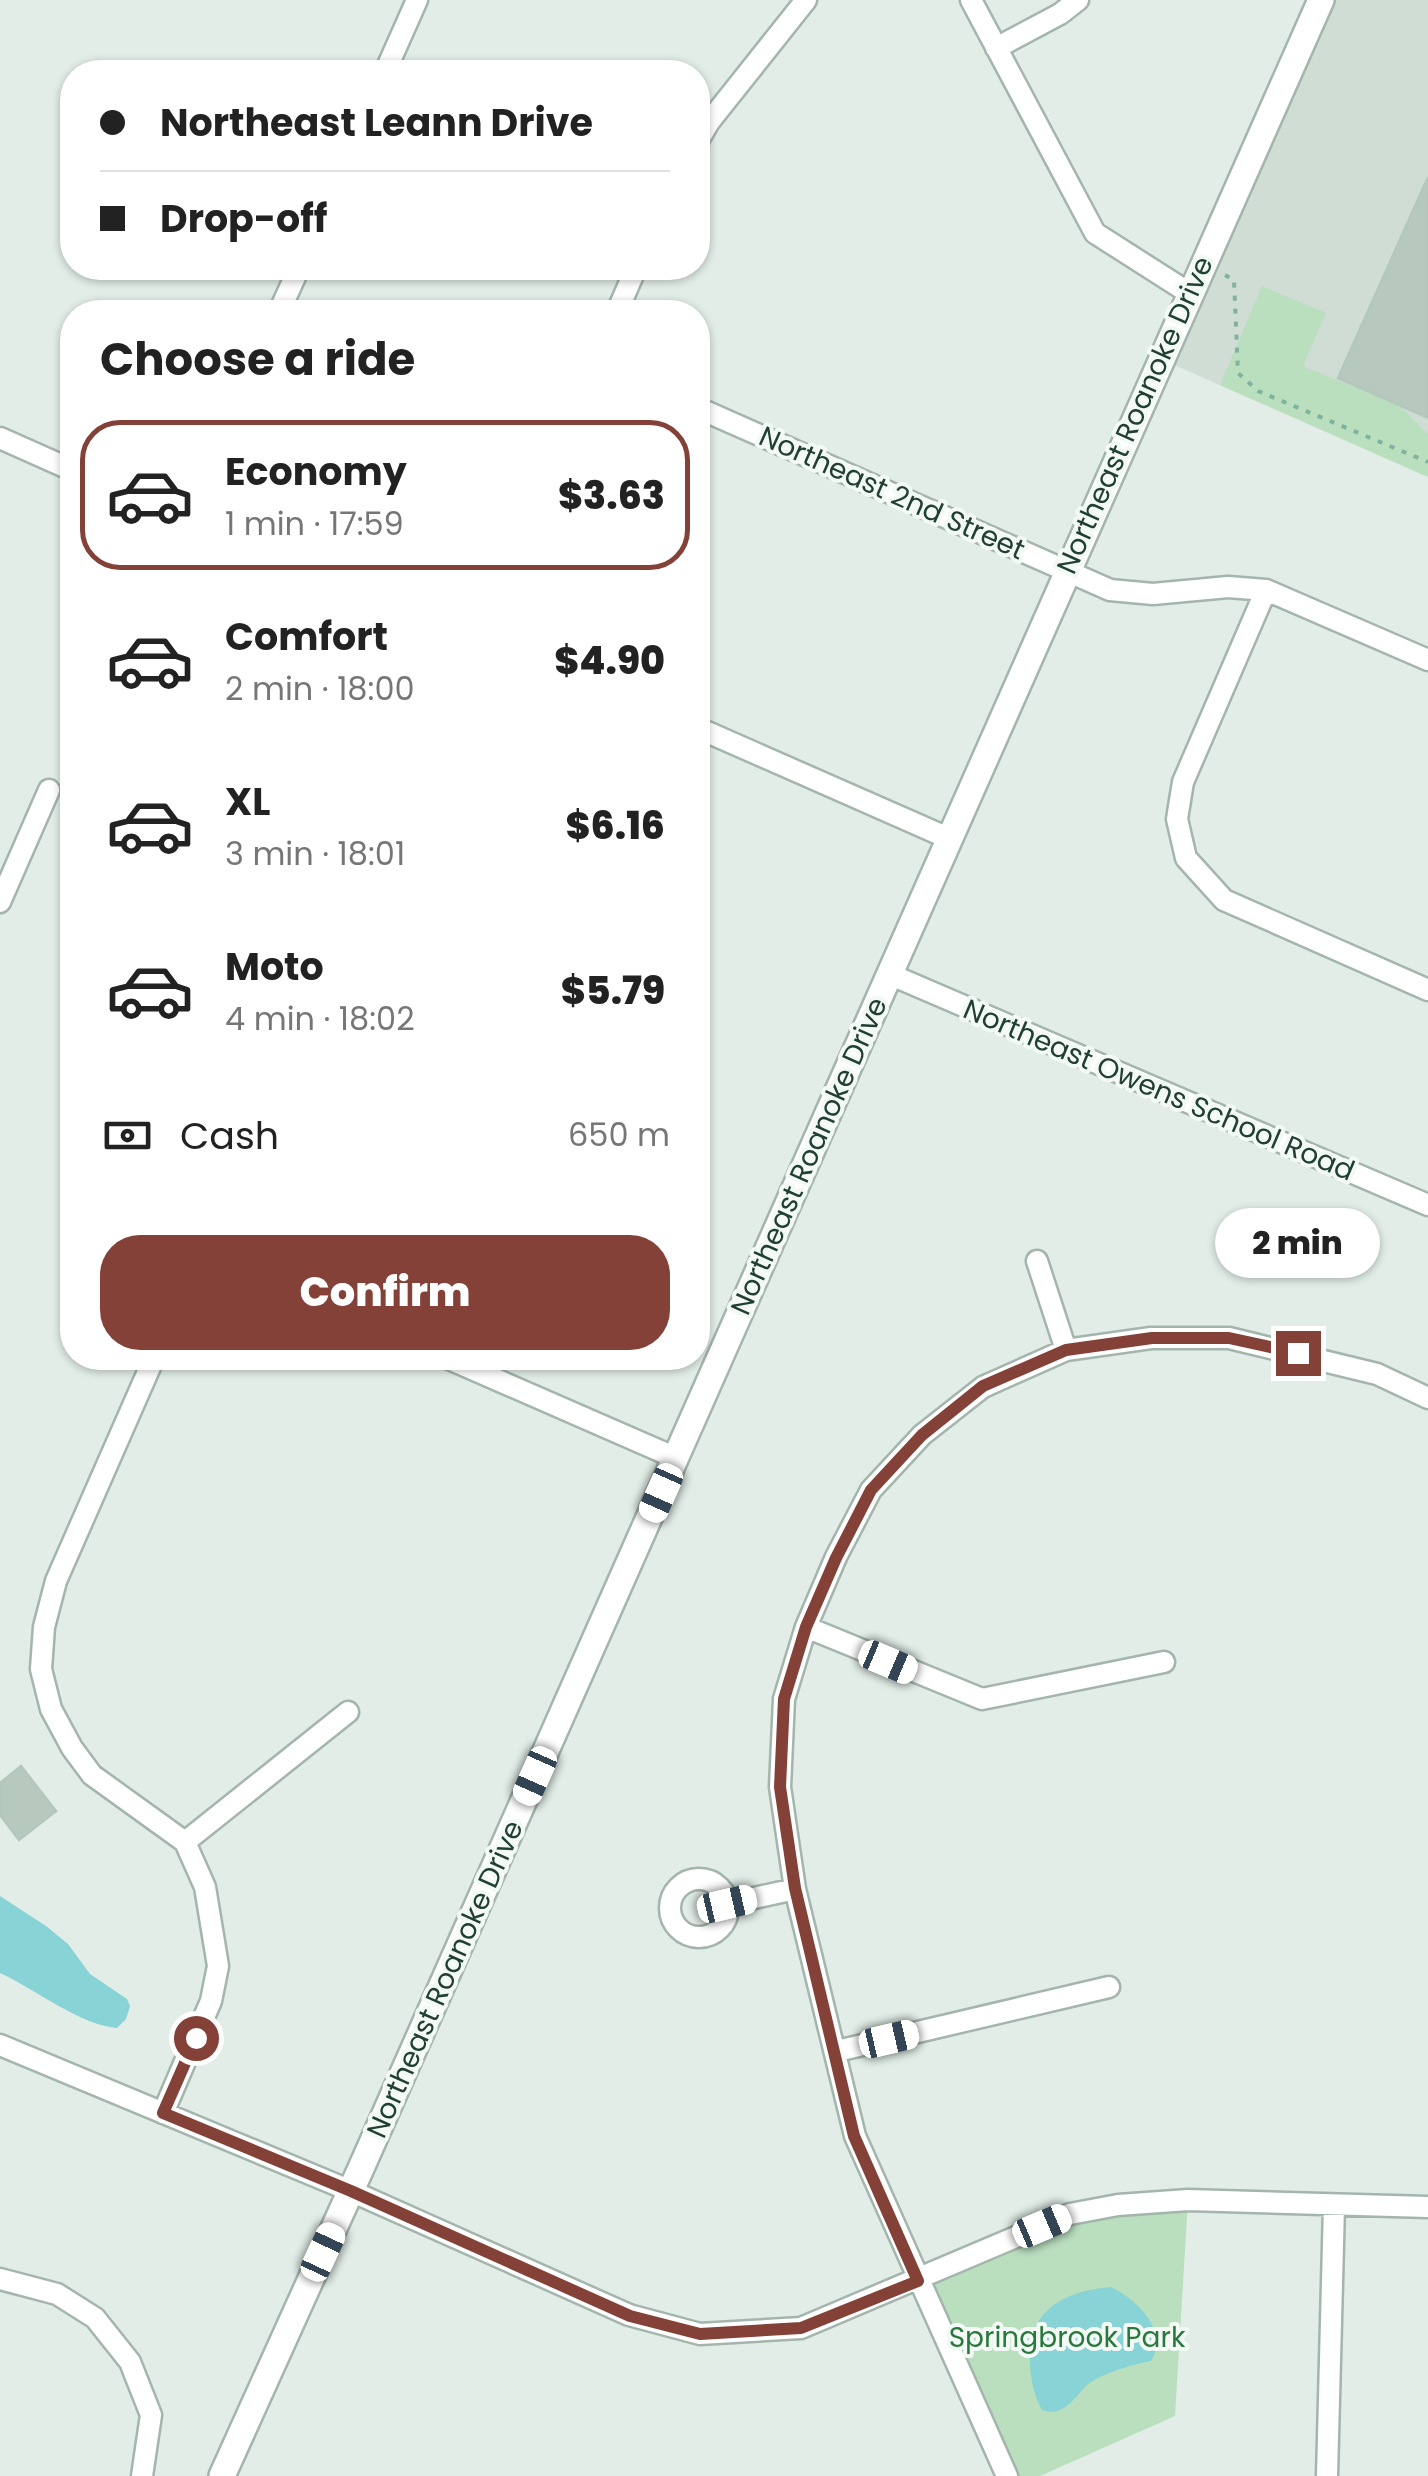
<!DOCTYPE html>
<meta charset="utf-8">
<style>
body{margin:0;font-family:Poppins,sans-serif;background:#f2f2f2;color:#222;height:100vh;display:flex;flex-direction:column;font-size:38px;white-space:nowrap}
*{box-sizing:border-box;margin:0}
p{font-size:32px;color:#767676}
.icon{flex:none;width:55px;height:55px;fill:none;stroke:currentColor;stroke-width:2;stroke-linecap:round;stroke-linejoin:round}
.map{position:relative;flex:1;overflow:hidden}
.drawer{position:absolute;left:60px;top:300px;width:650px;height:1070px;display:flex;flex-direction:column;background:#fff;border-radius:40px;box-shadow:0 2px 8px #0004}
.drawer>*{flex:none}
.top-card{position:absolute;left:60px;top:60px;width:650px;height:220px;border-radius:40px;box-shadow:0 2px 8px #0004;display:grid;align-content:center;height:220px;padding:0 40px;background:#fff}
.end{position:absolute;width:45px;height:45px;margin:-22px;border:12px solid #834138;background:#fff;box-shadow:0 0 0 5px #fff}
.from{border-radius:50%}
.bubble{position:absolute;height:70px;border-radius:35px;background:#fff;box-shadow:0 2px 8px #0004;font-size:32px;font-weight:800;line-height:70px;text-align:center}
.car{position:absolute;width:30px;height:60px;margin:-30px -15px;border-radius:12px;box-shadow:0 0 8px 2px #0007;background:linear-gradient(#fff 24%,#345 0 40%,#fff 0 76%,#345 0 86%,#fff 0)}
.top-card b{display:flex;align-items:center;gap:35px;height:95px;font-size:38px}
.top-card b+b{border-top:2px solid #e0e0e0}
.top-card i{width:25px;height:25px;background:#222}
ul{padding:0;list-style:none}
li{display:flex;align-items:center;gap:30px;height:150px;margin:0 20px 15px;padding:0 20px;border:5px solid transparent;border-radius:40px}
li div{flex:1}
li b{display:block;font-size:38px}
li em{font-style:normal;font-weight:800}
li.active{border-color:#834138}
li>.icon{width:90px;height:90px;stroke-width:1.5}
h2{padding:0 40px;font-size:45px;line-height:120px}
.pay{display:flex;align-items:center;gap:25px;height:110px;padding:0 40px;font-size:38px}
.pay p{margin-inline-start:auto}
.button{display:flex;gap:20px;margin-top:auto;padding:20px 40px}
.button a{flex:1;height:115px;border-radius:40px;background:#834138;color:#fff;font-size:40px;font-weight:800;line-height:115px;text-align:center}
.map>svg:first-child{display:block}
.built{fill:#d0ddd5}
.green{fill:#badfbf}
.water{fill:#87d3d5}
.building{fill:#b7c8bf;stroke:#b4c7bd;stroke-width:2.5}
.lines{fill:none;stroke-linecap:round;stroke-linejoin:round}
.minor-casing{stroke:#a4b5ad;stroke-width:25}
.tertiary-casing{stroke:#a4b5ad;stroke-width:30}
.path{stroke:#81b29c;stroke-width:4;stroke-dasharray:5 8;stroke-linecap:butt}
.minor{stroke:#fff;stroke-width:20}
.tertiary{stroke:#fff;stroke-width:25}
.route{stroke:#834138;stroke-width:12}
.labels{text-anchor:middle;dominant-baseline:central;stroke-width:8;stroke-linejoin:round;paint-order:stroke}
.street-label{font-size:28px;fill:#213f33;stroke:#f3f9f5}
.park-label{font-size:28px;fill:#29783d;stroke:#f3f9f5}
</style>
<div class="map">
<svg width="1428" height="2476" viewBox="0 0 1428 2476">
<rect width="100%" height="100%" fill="#e2ede7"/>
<path class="built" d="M1333,0H1428V477L1172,364Z"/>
<path class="green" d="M1262,286L1326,313L1303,366L1399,405L1428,434V477L1220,385Z
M1188,2200L1175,2416L1040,2476H1007L918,2281L1070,2214Z"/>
<path class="water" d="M0,1896L46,1926L68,1944L90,1974L127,1999L130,2006L126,2019L117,2028C80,2025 35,1989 0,1973Z
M1111,2287C1138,2300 1169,2331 1151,2361C1131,2365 1114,2370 1096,2379C1076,2389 1069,2419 1042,2410C1034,2395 1031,2381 1030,2364C1026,2311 1063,2291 1111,2287Z"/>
<path class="building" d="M1428,177V418L1338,378Z
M21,1766L56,1811L19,1840L0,1815V1783Z"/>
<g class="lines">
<defs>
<path id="minor" d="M971,0L1095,233L1189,293
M996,48L1060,14L1078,0
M385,72L417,0
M698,141L709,122L806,0
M279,312L299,268
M617,312L636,268
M698,408L1110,590L1153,594L1228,587L1266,590L1428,660
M0,438L72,470
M1266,590L1183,782L1177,819L1186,858L1224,900L1428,990
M698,728L948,838
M0,902L49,790
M889,974L1428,1205
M1037,1261L1066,1350
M154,1358L56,1581L44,1627L41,1669L51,1709L72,1748L92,1775L185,1842L205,1887L218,1966L211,2001L163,2113
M447,1358L676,1458
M806,1627L982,1699L1164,1662
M185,1842L348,1712
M670 1908a29 29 0 1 1 58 0a29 29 0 1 1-58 0Z
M727,1904L795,1889
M0,2045L351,2191L629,2315L700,2334L801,2328L1070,2214L1118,2205L1188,2200L1428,2207
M837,2051L1109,1987
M0,2279L57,2294L95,2318L130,2362L151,2415L142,2476
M1007,2476L855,2136L795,1889L780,1787L784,1699L806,1627L836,1557L871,1490L922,1435L983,1387L1066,1350L1151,1338H1229L1377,1374L1428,1398
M1327,2476L1334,2205"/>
<path id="tertiary" d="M222,2476L362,2166L1321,0"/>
</defs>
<use href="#minor" class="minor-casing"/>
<use href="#tertiary" class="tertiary-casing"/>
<path class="path" d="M1225,275L1234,280L1238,373L1258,391L1428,462"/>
<use href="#minor" class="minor"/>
<use href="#tertiary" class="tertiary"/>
</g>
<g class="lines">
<path class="route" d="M196,2038L163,2113L351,2191L630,2316L700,2334L801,2328L918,2281L854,2136L795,1888L780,1787L784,1699L806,1627L836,1558L871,1490L922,1435L983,1386L1066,1350L1152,1338H1229L1298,1353"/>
</g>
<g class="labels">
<g class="street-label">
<text transform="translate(1135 415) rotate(-66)">Northeast Roanoke Drive</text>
<text transform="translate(892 493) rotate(24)">Northeast 2nd Street</text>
<text transform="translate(1159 1090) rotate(23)">Northeast Owens School Road</text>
<text transform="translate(809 1156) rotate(-66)">Northeast Roanoke Drive</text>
<text transform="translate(445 1979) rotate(-66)">Northeast Roanoke Drive</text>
</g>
<g class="park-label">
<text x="1067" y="2337">Springbrook Park</text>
</g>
</g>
</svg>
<i class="end from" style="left:196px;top:2038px"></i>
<i class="end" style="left:1298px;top:1353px"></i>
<div class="bubble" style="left:1215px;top:1208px;width:165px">2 min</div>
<i class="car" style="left:661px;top:1493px;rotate:204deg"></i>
<i class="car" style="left:888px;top:1662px;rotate:113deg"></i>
<i class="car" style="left:535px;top:1776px;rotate:204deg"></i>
<i class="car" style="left:727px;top:1904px;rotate:77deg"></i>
<i class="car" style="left:889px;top:2039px;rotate:77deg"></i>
<i class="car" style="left:1042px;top:2226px;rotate:67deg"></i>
<i class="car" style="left:323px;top:2252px;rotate:25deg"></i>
<div class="top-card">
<b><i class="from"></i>Northeast Leann Drive</b>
<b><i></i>Drop-off</b>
</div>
<section class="drawer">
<h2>Choose a ride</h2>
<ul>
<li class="active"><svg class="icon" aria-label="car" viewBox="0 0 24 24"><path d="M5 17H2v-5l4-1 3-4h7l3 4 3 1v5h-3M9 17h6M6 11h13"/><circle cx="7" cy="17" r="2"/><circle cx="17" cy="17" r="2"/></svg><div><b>Economy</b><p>1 min · 17:59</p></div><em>$3.63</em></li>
<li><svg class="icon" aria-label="car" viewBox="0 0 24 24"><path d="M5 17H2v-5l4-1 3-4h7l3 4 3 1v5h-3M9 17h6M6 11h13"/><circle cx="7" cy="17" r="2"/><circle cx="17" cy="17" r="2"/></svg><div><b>Comfort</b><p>2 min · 18:00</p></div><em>$4.90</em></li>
<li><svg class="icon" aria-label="car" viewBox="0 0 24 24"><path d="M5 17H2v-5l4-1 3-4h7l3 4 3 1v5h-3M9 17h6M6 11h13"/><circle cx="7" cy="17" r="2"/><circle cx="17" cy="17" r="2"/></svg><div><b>XL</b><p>3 min · 18:01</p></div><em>$6.16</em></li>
<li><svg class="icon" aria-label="car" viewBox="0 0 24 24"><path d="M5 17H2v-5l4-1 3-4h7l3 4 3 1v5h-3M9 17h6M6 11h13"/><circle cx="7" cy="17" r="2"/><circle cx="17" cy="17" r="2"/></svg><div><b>Moto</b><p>4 min · 18:02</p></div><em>$5.79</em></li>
</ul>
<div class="pay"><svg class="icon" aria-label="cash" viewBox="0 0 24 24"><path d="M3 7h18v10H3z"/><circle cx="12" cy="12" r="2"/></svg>Cash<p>650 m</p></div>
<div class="button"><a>Confirm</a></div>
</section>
</div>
